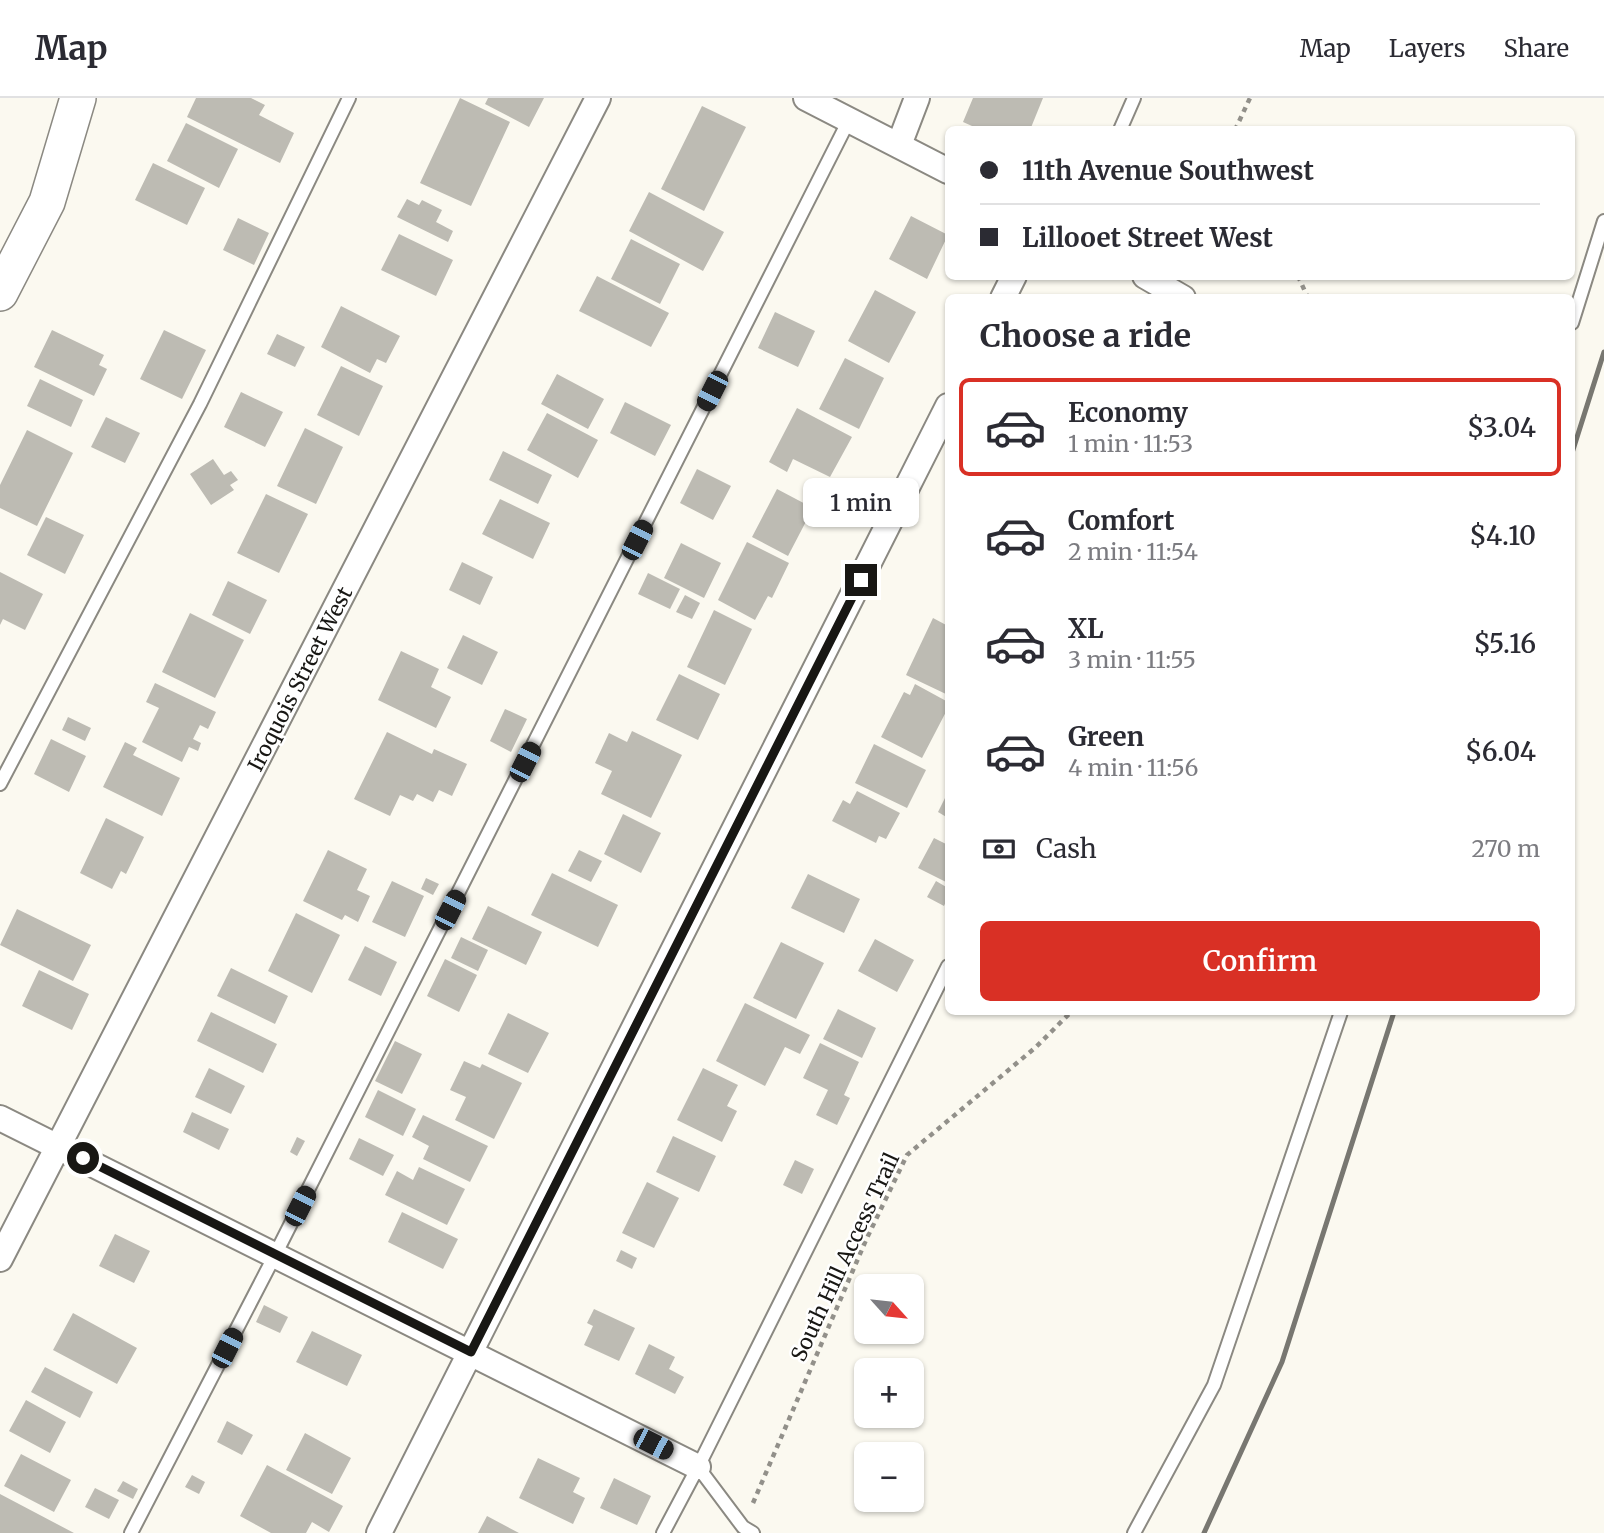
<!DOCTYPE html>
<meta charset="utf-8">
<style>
body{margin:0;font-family:Merriweather,serif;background:#f7f7f7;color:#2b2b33;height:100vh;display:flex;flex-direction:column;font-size:26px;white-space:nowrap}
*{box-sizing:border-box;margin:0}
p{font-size:23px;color:#7c7c81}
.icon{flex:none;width:38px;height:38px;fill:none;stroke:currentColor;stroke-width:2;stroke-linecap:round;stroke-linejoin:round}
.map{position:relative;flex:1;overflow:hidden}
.sheet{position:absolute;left:945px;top:196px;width:630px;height:721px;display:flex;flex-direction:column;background:#fff;border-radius:10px;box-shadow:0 2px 5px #0004}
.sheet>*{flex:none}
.guide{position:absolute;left:945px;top:28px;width:630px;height:154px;border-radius:10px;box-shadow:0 2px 5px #0004;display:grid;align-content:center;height:154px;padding:0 35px;background:#fff}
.needle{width:46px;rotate:117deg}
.buttons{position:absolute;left:854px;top:1176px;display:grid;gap:14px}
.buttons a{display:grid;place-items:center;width:70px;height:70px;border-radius:10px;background:#fff;box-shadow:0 2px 5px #0004;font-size:35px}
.end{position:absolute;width:32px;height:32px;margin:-16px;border:9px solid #181714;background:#fff;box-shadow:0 0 0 4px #fff}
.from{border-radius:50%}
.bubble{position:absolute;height:49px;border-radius:10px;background:#fff;box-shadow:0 2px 5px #0004;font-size:23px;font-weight:600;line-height:49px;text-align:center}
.car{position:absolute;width:21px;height:42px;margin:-21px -10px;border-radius:9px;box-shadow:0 0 5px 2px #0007;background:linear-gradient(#222 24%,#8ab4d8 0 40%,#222 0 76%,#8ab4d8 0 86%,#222 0)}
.guide b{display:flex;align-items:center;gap:24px;height:66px;font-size:26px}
.guide b+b{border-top:2px solid #e1e1e2}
.guide i{width:18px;height:18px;background:#2b2b33}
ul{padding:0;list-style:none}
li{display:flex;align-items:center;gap:21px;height:98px;margin:0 14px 10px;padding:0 21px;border:4px solid transparent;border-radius:10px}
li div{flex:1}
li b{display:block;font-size:26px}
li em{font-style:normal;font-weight:600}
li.current{border-color:#d93025}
li>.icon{width:63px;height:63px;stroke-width:1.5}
h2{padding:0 35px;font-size:32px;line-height:84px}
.pay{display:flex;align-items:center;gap:18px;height:77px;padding:0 35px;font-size:26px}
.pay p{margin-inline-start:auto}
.cta{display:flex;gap:14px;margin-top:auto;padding:14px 35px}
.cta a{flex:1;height:80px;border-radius:10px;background:#d93025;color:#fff;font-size:28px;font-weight:600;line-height:80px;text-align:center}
header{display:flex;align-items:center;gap:42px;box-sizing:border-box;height:98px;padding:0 35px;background:#fff;border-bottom:2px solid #e1e1e2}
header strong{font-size:33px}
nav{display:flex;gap:38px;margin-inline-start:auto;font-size:24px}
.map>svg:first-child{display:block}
.building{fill:#bdbbb3}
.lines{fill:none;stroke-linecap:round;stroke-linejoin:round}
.lane-casing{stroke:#8b8982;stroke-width:16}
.street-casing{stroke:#8b8982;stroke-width:28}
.secondary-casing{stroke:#8b8982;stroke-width:38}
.path{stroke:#92908a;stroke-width:4.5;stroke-dasharray:5 5;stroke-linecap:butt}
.lane{stroke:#fff;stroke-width:12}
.street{stroke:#fff;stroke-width:24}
.secondary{stroke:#fff;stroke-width:35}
.rail{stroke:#787771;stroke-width:5}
.route{stroke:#181714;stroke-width:9}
.labels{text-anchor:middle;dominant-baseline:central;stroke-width:5;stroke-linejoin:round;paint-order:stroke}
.street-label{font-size:21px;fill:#181714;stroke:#fff}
</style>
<header>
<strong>Map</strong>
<nav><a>Map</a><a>Layers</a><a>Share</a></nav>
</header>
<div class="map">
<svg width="1604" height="1435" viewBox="0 0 1604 1435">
<rect width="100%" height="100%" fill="#fbf9f0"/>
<path class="building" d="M196,0H251L265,7L259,17L294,35L280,65L187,19Z
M460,0L510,24L471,108L420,85Z
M488,0H544L529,29L485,6Z
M973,0H1043L1030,32H981L963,24Z
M702,8L746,29L704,113L661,91Z
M186,25L238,51L219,90L167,63Z
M153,65L205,90L187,127L135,102Z
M649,94L724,134L703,173L629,133Z
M407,101L419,107L422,102L442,112L436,124L453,133L448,144L397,119Z
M911,118L948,137L927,181L889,161Z
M238,120L269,135L254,167L223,152Z
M399,136L453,162L436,198L381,172Z
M631,141L680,166L660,206L611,181Z
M597,178L669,215L651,249L579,213Z
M875,192L916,214L889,265L848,243Z
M341,208L400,238L386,265L377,261L370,275L321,249Z
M775,214L815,233L798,269L758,250Z
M52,232L104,257L99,267L107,271L94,298L34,269Z
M164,232L206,252L182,301L140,281Z
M277,236L305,249L295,269L267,256Z
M845,260L884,280L859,331L819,311Z
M341,268L383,288L359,338L317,317Z
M557,276L604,301L588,331L541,306Z
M40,281L83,302L71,329L27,308Z
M241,294L283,314L265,349L224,329Z
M625,304L671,327L655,358L610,335Z
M797,310L852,339L830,379L793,361L787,374L769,364Z
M547,315L598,342L578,380L527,352Z
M106,319L140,335L125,365L91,349Z
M305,330L343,349L316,406L277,388Z
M27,332L73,355L37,428L0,410V387Z
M503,353L552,377L538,406L489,382Z
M213,361L224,377L231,373L238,382L230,387L234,392L211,407L190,376Z
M697,371L731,388L713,422L680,405Z
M777,391L813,410L788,458L752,439Z
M266,396L308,416L279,475L237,455Z
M500,401L550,425L533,461L482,436Z
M46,419L84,437L65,476L27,457Z
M747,444L789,465L772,500L768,498L755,522L718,502Z
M681,445L721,465L704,500L664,480Z
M462,464L493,479L480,507L449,492Z
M0,474L43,496L25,532L3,521L0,527Z
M648,475L680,491L670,511L638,496Z
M228,483L267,502L250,536L212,517Z
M685,497L700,505L692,521L676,514Z
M714,512L752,531L725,587L687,569Z
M190,515L244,542L215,600L162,574Z
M933,520L948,528V597L906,577Z
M463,537L498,554L482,587L447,570Z
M401,553L439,571L431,589L451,599L436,630L378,602Z
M679,576L720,596L698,642L656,622Z
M155,585L216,614L208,631L200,627L193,641L201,645L198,653L189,649L182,664L142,644L159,610L146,604Z
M915,586L948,604V610L922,660L881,639L904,594L910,597Z
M505,611L527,621L511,654L490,643Z
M68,619L91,630L85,643L62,632Z
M632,633L682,657L651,720L601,696L612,673L595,665L609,635L627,644Z
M387,634L432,656L434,651L467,666L452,698L439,692L433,704L417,696L413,703L400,697L390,718L354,701Z
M51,641L86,658L69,694L34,676Z
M125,644L137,650L133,657L180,680L162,718L103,689Z
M874,646L926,672L907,710L855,685Z
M857,693L900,715L886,741L879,738L876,745L832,723L843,702L850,706Z
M948,694V720L938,714Z
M623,716L661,735L641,775L604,756Z
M106,720L144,739L126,776L121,773L112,791L80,775Z
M934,740L948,747V785L918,770Z
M328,752L367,771L357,792L370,798L358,824L345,817L342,822L303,803Z
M579,752L602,763L591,784L568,773Z
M552,775L618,807L598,849L531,817Z
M808,776L860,801L844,835L791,810Z
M426,780L439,786L433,797L421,791Z
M392,783L424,798L405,839L372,824Z
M936,783L948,790V799L944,808L927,799Z
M488,808L542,834L526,867L472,841Z
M17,811L91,847L73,883L0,847Z
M296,815L340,837L312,895L268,873Z
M461,839L488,852L478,873L451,860Z
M875,841L914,862L897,894L858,873Z
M781,844L824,865L796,921L753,900Z
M365,848L397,864L381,898L348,882Z
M445,861L477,877L459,914L427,898Z
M231,870L288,898L275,926L217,898Z
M39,872L89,896L72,932L22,908Z
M745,905L810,937L800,956L785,949L765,988L716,963Z
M838,911L876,930L862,960L823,941Z
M211,914L277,946L263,975L197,943Z
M508,915L549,935L528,975L488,956Z
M395,943L422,956L402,996L375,983Z
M820,945L859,964L844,997L850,1000L837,1027L816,1017L828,992L803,980Z
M464,963L480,970L482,966L522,985L494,1041L455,1022L466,999L450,992Z
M209,970L245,988L231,1016L195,999Z
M703,970L738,987L727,1008L737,1013L722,1044L677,1022Z
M378,992L416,1011L403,1038L365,1019Z
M192,1014L229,1031L219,1052L183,1034Z
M423,1017L488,1048L470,1084L423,1061L429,1048L412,1039Z
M673,1038L716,1058L699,1094L656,1074Z
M297,1039L305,1043L297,1058L290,1054Z
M359,1040L394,1057L383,1078L349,1061Z
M795,1062L814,1071L802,1096L783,1087Z
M419,1069L465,1091L447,1127L385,1097L397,1073L413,1082Z
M647,1084L679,1100L654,1150L622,1135Z
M402,1114L458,1141L443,1171L388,1144Z
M115,1136L150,1153L134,1185L99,1168Z
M621,1152L637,1160L632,1171L616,1163Z
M264,1207L288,1219L280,1235L256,1224Z
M594,1211L635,1230L619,1263L584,1247L593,1228L587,1225Z
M73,1215L137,1250L117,1286L53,1252Z
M312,1233L362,1257L347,1288L296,1264Z
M649,1246L675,1259L669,1271L684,1279L675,1296L635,1276Z
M45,1269L93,1294L80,1320L31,1294Z
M26,1302L66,1324L50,1355L9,1333Z
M227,1323L253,1337L242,1357L217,1344Z
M305,1335L351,1360L332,1396L286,1372Z
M21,1356L71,1382L54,1414L4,1388Z
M538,1360L580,1380L573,1394L585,1400L573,1426L519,1400Z
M267,1367L343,1408L329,1434L312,1424L306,1435H271L240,1418Z
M192,1377L205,1384L199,1396L185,1389Z
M614,1380L651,1398L637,1427L600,1410Z
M123,1383L138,1391L133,1401L117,1393Z
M95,1390L119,1402L109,1421L85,1409Z
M0,1396L74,1435H0Z
M487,1418L519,1435H478Z"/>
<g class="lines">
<defs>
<path id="lane" d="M1120,32L1134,0
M1572,225L1604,123
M0,686L200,306L349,0
M698,1369L743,1429L753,1435
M131,1435L275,1157L849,22
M663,1435L698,1369L948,868
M1134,1435L1214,1287L1341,914"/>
<path id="street" d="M806,0L948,73
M899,47L917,0
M1145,178L1183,200
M1003,200L1014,178
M0,1020L698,1369
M0,1161L598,0
M379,1435L948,308"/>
<path id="secondary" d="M0,195L47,104L78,0"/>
</defs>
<use href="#lane" class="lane-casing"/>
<use href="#street" class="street-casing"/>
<use href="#secondary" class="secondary-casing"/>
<path class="path" d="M1235,32L1250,0
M1298,178L1308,200
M753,1405L866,1142L907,1057L1036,949L1071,914"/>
<use href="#lane" class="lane"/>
<use href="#street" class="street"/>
<use href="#secondary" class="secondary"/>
<path class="rail" d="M1572,355L1604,254
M1204,1435L1282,1264L1394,914"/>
</g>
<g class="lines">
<path class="route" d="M83,1060L471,1254L861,482"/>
</g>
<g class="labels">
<g class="street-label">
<text transform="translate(300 581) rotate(-63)">Iroquois Street West</text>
<text transform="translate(845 1159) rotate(-65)">South Hill Access Trail</text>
</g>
</g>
</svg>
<div class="buttons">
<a><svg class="needle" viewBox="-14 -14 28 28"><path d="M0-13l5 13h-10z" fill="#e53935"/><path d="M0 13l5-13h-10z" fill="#7c7c81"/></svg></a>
<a>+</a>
<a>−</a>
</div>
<i class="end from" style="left:83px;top:1060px"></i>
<i class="end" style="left:861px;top:482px"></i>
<div class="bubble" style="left:803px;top:380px;width:116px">1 min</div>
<i class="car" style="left:712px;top:293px;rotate:207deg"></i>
<i class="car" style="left:637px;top:442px;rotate:27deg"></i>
<i class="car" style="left:525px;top:664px;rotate:27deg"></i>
<i class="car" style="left:450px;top:812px;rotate:27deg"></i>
<i class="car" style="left:300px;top:1108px;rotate:27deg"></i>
<i class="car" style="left:227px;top:1250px;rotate:27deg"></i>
<i class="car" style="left:653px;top:1346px;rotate:117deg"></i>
<div class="guide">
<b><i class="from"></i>11th Avenue Southwest</b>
<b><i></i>Lillooet Street West</b>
</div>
<section class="sheet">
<h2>Choose a ride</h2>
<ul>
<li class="current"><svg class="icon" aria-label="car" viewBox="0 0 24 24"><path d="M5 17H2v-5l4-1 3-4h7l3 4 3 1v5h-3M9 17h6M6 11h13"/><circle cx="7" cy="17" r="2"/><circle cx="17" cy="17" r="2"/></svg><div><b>Economy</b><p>1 min · 11:53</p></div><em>$3.04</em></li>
<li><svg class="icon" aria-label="car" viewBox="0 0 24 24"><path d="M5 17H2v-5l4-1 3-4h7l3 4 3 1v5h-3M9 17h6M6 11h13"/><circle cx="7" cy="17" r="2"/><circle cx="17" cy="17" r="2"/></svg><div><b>Comfort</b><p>2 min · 11:54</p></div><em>$4.10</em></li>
<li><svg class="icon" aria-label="car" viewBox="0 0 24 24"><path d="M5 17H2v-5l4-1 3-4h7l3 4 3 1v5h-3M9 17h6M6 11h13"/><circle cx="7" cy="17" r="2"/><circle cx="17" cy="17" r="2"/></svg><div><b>XL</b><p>3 min · 11:55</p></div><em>$5.16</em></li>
<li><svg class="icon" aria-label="car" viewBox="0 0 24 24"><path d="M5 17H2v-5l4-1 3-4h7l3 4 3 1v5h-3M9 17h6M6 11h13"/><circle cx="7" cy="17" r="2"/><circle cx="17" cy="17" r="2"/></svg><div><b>Green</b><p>4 min · 11:56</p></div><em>$6.04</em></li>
</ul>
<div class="pay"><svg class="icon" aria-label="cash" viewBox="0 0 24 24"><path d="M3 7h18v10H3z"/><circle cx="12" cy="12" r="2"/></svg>Cash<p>270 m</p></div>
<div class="cta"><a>Confirm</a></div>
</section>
</div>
